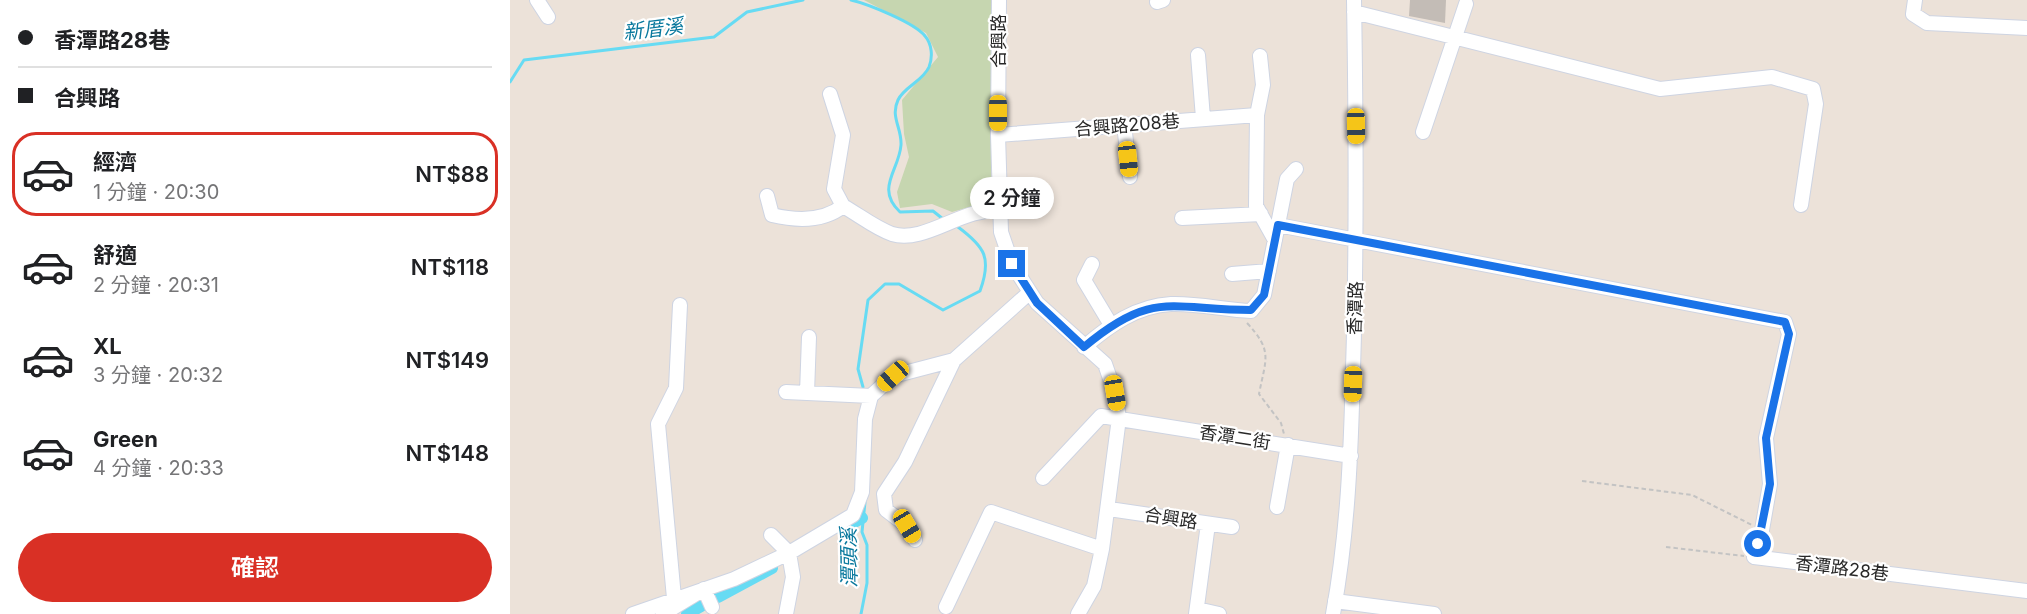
<!DOCTYPE html>
<html lang="zh-TW">
<meta charset="utf-8">
<style>
body{margin:0;font-family:Inter,"Noto Sans TC",sans-serif;background:#f6f6f6;color:#202124;height:100vh;display:flex;flex-direction:column;font-size:22px;white-space:nowrap}
*{box-sizing:border-box;margin:0}
p{font-size:20px;color:#757577}
.icon{flex:none;width:33px;height:33px;fill:none;stroke:currentColor;stroke-width:2;stroke-linecap:round;stroke-linejoin:round}
.map{position:relative;flex:1;overflow:hidden}
.panel{display:flex;flex-direction:column;background:#fff;width:510px}
.panel>*{flex:none}
.top-card{display:grid;align-content:center;height:132px;padding:0 18px;background:#fff}
.end{position:absolute;width:27px;height:27px;margin:-14px;border:8px solid #1a73e8;background:#fff;box-shadow:0 0 0 3px #fff}
.from{border-radius:50%}
.bubble{position:absolute;height:42px;border-radius:21px;background:#fff;box-shadow:0 3px 9px #0003;font-size:20px;font-weight:600;line-height:42px;text-align:center}
.car{position:absolute;width:18px;height:36px;margin:-18px -9px;border-radius:8px;box-shadow:0 0 4px 2px #0007;background:linear-gradient(#f5c518 24%,#345 0 40%,#f5c518 0 76%,#345 0 86%,#f5c518 0)}
.top-card b{display:flex;align-items:center;gap:21px;height:57px;font-size:22px}
.top-card b+b{border-top:2px solid #e0e0e0}
.top-card i{width:15px;height:15px;background:#202124}
ul{padding:0;list-style:none}
li{display:flex;align-items:center;gap:18px;height:84px;margin:0 12px 9px;padding:0 6px;border:3px solid transparent;border-radius:24px}
li div{flex:1}
li b{display:block;font-size:22px}
li em{font-style:normal;font-weight:600}
li.on{border-color:#d93025}
li>.icon{width:54px;height:54px;stroke-width:1.5}
.button{display:flex;gap:12px;margin-top:auto;padding:12px 18px}
.button a{flex:1;height:69px;border-radius:36px;background:#d93025;color:#fff;font-size:24px;font-weight:600;line-height:69px;text-align:center}
main{display:flex;flex:1;min-height:0}
.map>svg:first-child{display:block}
.cemetery{fill:#c6d6b0}
.lines{fill:none;stroke-linecap:round;stroke-linejoin:round}
.stream{stroke:#67dbf3;stroke-width:3}
.canal{stroke:#67dbf3;stroke-width:12}
.building{fill:#c3bcb6}
.minor-casing{stroke:#ced4e2;stroke-width:16}
.path{stroke:#c3c3c3;stroke-width:2;stroke-dasharray:4.5 3;stroke-linecap:butt}
.minor{stroke:#fff;stroke-width:14}
.route{stroke:#1a73e8;stroke-width:8}
.labels{text-anchor:middle;dominant-baseline:central;stroke-width:4.5;stroke-linejoin:round;paint-order:stroke}
.street-label{font-size:18px;fill:#282828;stroke:#fff}
.water-label{font-size:20px;font-style:italic;fill:#08789d;stroke:#fff}
</style>
<main>
<section class="panel">
<div class="top-card">
<b><i class="from"></i>香潭路28巷</b>
<b><i></i>合興路</b>
</div>
<ul>
<li class="on"><svg class="icon" aria-label="car" viewBox="0 0 24 24"><path d="M5 17H2v-5l4-1 3-4h7l3 4 3 1v5h-3M9 17h6M6 11h13"/><circle cx="7" cy="17" r="2"/><circle cx="17" cy="17" r="2"/></svg><div><b>經濟</b><p>1 分鐘 · 20:30</p></div><em>NT$88</em></li>
<li><svg class="icon" aria-label="car" viewBox="0 0 24 24"><path d="M5 17H2v-5l4-1 3-4h7l3 4 3 1v5h-3M9 17h6M6 11h13"/><circle cx="7" cy="17" r="2"/><circle cx="17" cy="17" r="2"/></svg><div><b>舒適</b><p>2 分鐘 · 20:31</p></div><em>NT$118</em></li>
<li><svg class="icon" aria-label="car" viewBox="0 0 24 24"><path d="M5 17H2v-5l4-1 3-4h7l3 4 3 1v5h-3M9 17h6M6 11h13"/><circle cx="7" cy="17" r="2"/><circle cx="17" cy="17" r="2"/></svg><div><b>XL</b><p>3 分鐘 · 20:32</p></div><em>NT$149</em></li>
<li><svg class="icon" aria-label="car" viewBox="0 0 24 24"><path d="M5 17H2v-5l4-1 3-4h7l3 4 3 1v5h-3M9 17h6M6 11h13"/><circle cx="7" cy="17" r="2"/><circle cx="17" cy="17" r="2"/></svg><div><b>Green</b><p>4 分鐘 · 20:33</p></div><em>NT$148</em></li>
</ul>
<div class="button"><a>確認</a></div>
</section>
<div class="map">
<svg width="1517" height="614" viewBox="0 0 1517 614">
<rect width="100%" height="100%" fill="#ece2d9"/>
<path class="cemetery" d="M354,0H482L481,201L442,212L422,204L390,208L387,192L399,157L394,134L392,100L428,57L416,33Z"/>
<g class="lines">
<path class="stream" d="M341,0C358,4 405,23 415,36C422,44 423,57 419,67C413,81 394,87 388,100C380,117 392,128 391,145C389,171 365,188 390,212L423,211L433,219
M0,82L14,60L204,37L237,12L293,0
M353,387L348,369L358,300L375,284H389L433,310L470,291C482,258 475,247 448,227
M351,614L357,583V545L352,532L355,502"/>
<path class="canal" d="M331,529L352,518
M208,597L262,568
M177,614L191,606"/>
</g>
<path class="building" d="M900,0H936L935,23L899,16Z"/>
<g class="lines">
<defs>
<path id="minor" d="M27,0L38,17
M489,0L488,135L491,232L502,264L527,303L595,364L605,393L609,418L592,549L584,586L568,614
M1405,0L1403,14L1417,23L1517,28
M647,2L653,0
M844,12L1150,89L1262,77L1303,89L1306,104L1291,205
M688,55L693,118
M747,115L753,85L750,56
M614,124L620,177
M913,132L956,4
M488,135L747,115L746,206L765,240
M257,196L262,215C287,221 313,222 333,206L324,189L333,135L320,94
M333,206C349,215 365,228 382,234C416,244 453,206 491,211
M672,218L751,214
M768,225L1275,322L1279,334L1256,438L1260,484L1252,530L1244,557L1517,591
M582,264L574,280L601,325
M722,274L759,271
M574,347C600,325 626,306 661,304C688,303 715,310 741,311L754,295L777,179L786,169
M276,392L361,396
M297,393L299,337
M533,478L591,416L841,456
M767,507L778,445
M599,509L722,527
M261,535L279,553L283,577L276,614
M405,540L397,526L376,510L374,494L395,462L444,360
M164,598L148,424L166,388L170,305
M825,601L924,614
M436,607L481,512L592,549
M687,609L709,614
M123,614L224,579L279,553L343,515L352,492L355,419L361,396L383,376L444,360L520,292
M153,614L194,589L202,607
M686,614L698,524
M823,614C838,533 841,451 843,369C847,246 846,123 844,0"/>
</defs>
<use href="#minor" class="minor-casing"/>
<path class="path" d="M737,323C763,351 756,358 749,394L771,423L774,434
M1072,481L1182,495L1242,525
M1156,547L1234,556"/>
<use href="#minor" class="minor"/>
</g>
<g class="lines">
<path class="route" d="M502,264L527,303L574,347C643,289 661,310 741,310L754,295L768,225L1275,322L1279,334L1256,438L1260,484L1248,544"/>
</g>
<g class="labels">
<g class="street-label">
<text transform="translate(488 41) rotate(-90)">合興路</text>
<text transform="translate(617 125) rotate(-5)">合興路208巷</text>
<text transform="translate(845 308) rotate(-88)">香潭路</text>
<text transform="translate(725 437) rotate(9)">香潭二街</text>
<text transform="translate(661 518) rotate(9)">合興路</text>
<text transform="translate(1332 568) rotate(7)">香潭路28巷</text>
</g>
<g class="water-label">
<text transform="translate(143 29) rotate(-7)">新厝溪</text>
<text transform="translate(339 558) rotate(-91)">潭頭溪</text>
</g>
</g>
</svg>
<i class="end from" style="left:1248px;top:544px"></i>
<i class="end" style="left:502px;top:264px"></i>
<div class="bubble" style="left:460px;top:177px;width:84px">2 分鐘</div>
<i class="car" style="left:488px;top:113px;rotate:180deg"></i>
<i class="car" style="left:846px;top:126px;rotate:179deg"></i>
<i class="car" style="left:618px;top:159px;rotate:174deg"></i>
<i class="car" style="left:383px;top:376px;rotate:228deg"></i>
<i class="car" style="left:843px;top:384px;rotate:182deg"></i>
<i class="car" style="left:605px;top:393px;rotate:170deg"></i>
<i class="car" style="left:397px;top:526px;rotate:149deg"></i>
</div>
</main>
